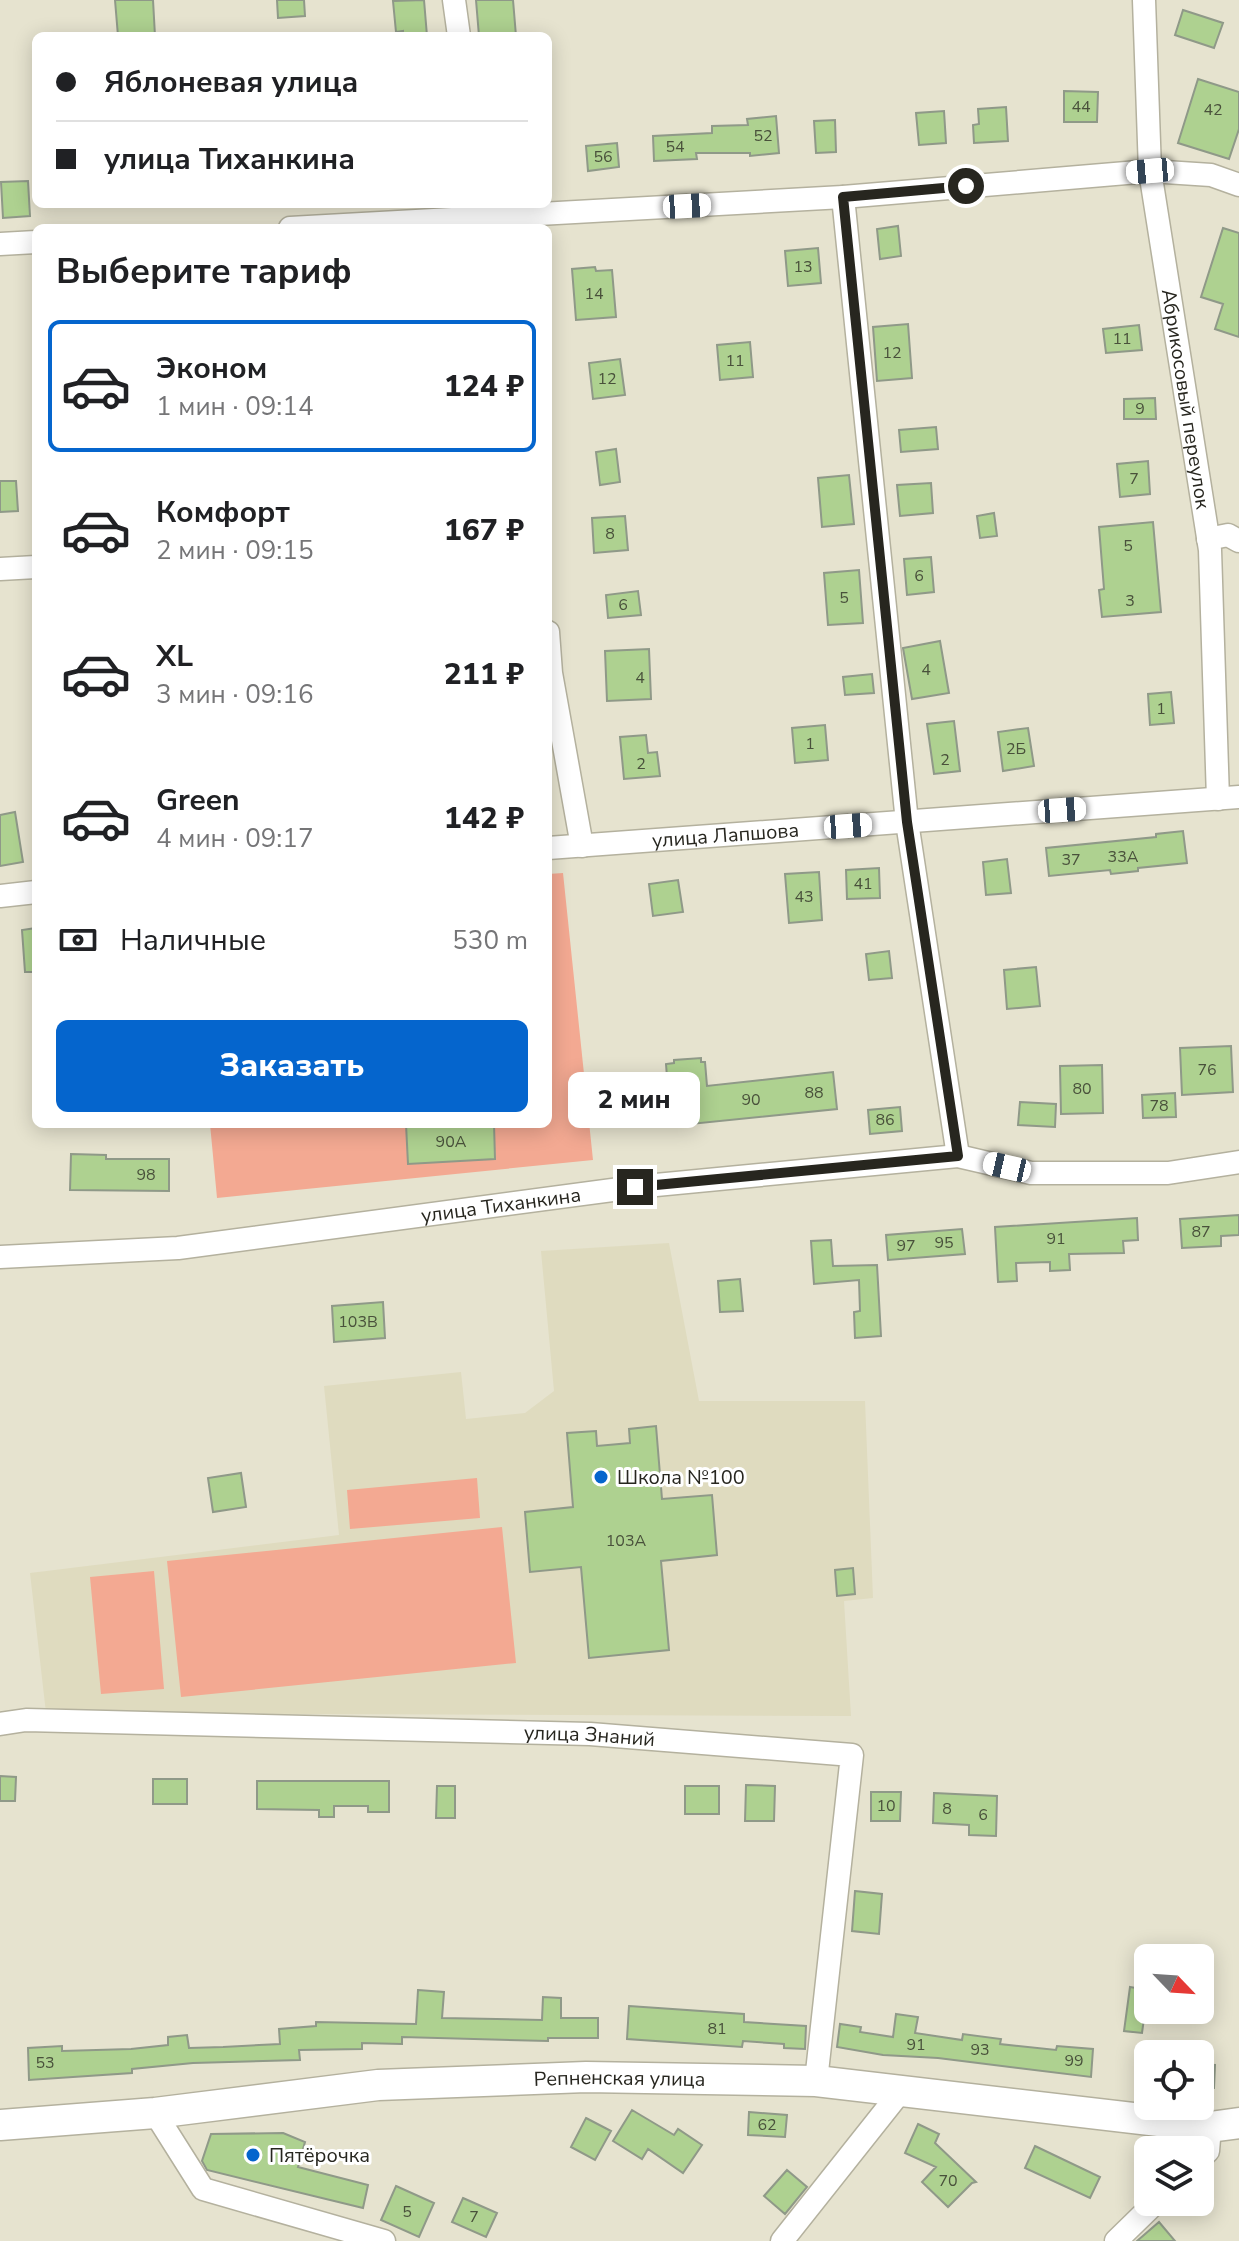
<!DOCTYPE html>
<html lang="ru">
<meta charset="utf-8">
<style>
body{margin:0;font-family:"Nunito Sans",sans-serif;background:#f2f2f2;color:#202124;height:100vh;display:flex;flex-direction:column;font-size:30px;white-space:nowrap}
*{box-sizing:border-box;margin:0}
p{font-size:26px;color:#757577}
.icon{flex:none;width:44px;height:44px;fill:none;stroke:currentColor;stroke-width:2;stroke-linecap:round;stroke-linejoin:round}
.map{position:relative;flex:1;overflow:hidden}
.panel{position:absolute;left:32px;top:224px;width:520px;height:904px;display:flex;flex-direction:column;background:#fff;border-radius:12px;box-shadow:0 4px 20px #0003}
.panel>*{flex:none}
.banner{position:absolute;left:32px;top:32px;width:520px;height:176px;border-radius:12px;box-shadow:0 4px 20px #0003;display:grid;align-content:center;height:176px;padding:0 24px;background:#fff}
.needle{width:52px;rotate:115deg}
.buttons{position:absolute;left:1134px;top:1944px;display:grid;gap:16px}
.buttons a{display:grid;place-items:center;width:80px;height:80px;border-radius:12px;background:#fff;box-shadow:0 4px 20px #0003;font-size:40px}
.end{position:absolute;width:36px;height:36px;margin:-18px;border:10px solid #27261f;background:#fff;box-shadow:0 0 0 4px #fff}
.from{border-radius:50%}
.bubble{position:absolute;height:56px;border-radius:12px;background:#fff;box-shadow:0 4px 20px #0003;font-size:26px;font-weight:800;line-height:56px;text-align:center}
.car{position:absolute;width:24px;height:48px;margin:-24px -12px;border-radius:10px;box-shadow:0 0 6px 2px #0007;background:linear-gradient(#fff 24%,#345 0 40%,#fff 0 76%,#345 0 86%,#fff 0)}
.banner b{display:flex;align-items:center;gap:28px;height:76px;font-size:30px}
.banner b+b{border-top:2px solid #e0e0e0}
.banner i{width:20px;height:20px;background:#202124}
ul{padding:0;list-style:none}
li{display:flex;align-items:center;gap:24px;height:132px;margin:0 16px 12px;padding:0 8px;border:4px solid transparent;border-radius:12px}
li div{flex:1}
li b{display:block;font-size:30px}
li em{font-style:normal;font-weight:800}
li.on{border-color:#0565cd}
li>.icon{width:72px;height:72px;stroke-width:1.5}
h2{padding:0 24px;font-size:36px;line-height:96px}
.pay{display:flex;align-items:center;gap:20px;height:88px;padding:0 24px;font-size:30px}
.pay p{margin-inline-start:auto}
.button{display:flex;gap:16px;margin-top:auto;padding:16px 24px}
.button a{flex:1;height:92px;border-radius:12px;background:#0565cd;color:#fff;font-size:32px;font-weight:800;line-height:92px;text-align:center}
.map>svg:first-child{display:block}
.built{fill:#dfdbbf}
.green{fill:#f3a992}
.building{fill:#aed190;stroke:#8f9988;stroke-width:2}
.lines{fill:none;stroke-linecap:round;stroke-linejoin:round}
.street-casing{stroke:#b4b19e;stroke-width:25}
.secondary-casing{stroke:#b4b19e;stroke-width:33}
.street{stroke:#fff;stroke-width:22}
.secondary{stroke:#fff;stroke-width:30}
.route{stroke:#27261f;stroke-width:10}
.poi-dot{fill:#0565cd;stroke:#fff;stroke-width:3}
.labels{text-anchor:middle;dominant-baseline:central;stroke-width:6;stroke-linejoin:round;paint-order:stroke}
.number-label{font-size:16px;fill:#49513b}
.street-label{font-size:20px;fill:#27261f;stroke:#fff}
.poi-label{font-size:20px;fill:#27261f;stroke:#fff;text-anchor:start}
</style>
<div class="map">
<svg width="1239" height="2241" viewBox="0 0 1239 2241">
<rect width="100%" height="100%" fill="#e6e3cf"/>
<path class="built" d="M669,1243L699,1401H865L873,1598L844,1601L851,1716L46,1713L30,1573L339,1535L324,1386L461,1372L466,1419L525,1413L554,1391L541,1251Z"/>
<path class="green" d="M563,873L593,1160L217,1198L210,1124H548V874Z
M477,1478L480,1518L350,1529L347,1490Z
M502,1527L516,1663L181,1697L167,1561Z
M154,1571L164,1689L101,1694L90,1577Z"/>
<path class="building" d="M115,0H153L155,36H118Z
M277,0H304L305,16L278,18Z
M424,0L427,36H403V31L396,32L393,1Z
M476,0H513L516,36H479Z
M1183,10L1223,23L1214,48L1175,35Z
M1198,79L1239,92V129L1229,159L1178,143Z
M1064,91L1098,92L1097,122H1064Z
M1006,107L1008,141L974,143L973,125L979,124L978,109Z
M944,111L946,143L919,145L916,113Z
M776,116L779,153L750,156V153H696L697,159L654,161L653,136L712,133V126L748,125L747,119Z
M835,120L836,152L816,153L814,121Z
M617,143L619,167L588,171L586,146Z
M28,181L30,216L3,218L1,182Z
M898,226L901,256L880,259L877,229Z
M1223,228L1239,233V337L1215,329L1223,304L1201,297Z
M818,248L821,283L788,286L785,251Z
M595,267L596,271L612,270L616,317L576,320L572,269Z
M908,324L912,378L877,381L873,327Z
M1139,325L1142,350L1106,353L1103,329Z
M750,342L753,377L720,380L717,345Z
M620,359L625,395L593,399L589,363Z
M1155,398L1156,419H1124V399Z
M936,427L938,449L901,452L899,430Z
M616,449L620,482L600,485L596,452Z
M1148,461L1150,494L1120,497L1117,464Z
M849,475L854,524L822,527L818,478Z
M0,481H16L18,511L0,512Z
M931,483L933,513L900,516L897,485Z
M994,513L997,536L980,538L977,516Z
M625,516L628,550L594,553L592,518Z
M1153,522L1161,612L1102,617L1099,590L1104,589L1099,527Z
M931,557L934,592L907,595L904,559Z
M859,570L863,623L828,625L824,573Z
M638,591L641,615L608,618L606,595Z
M940,641L949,693L912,699L903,648Z
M649,649L651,699L607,701L605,651Z
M872,674L874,693L845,695L843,677Z
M1171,692L1174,723L1150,725L1148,694Z
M954,721L960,771L934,774L927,724Z
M825,725L828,760L795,763L792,728Z
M1028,728L1034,766L1003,771L998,732Z
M646,735L648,753L657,752L660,776L624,779L620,737Z
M15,812L23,862L0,866V815Z
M1183,831L1187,863L1138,868V871L1111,874L1110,870L1049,876L1046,848L1156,837V834Z
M1007,859L1011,893L986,895L983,862Z
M879,868L880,898L847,899L846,870Z
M819,872L822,920L789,923L785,874Z
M678,880L683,912L653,916L649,884Z
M36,928V972H25L22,930Z
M889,951L892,978L869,980L866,954Z
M1036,967L1040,1006L1007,1009L1004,970Z
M1231,1046L1233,1092L1182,1095L1180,1048Z
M701,1058V1062H705L707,1086L833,1072L837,1109L681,1125L680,1114H673L672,1103H669L666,1064L674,1063V1060Z
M1102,1065L1103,1113L1061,1114L1060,1066Z
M1175,1093L1176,1117L1143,1118L1142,1095Z
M1020,1102L1056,1104L1055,1127L1018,1125Z
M900,1107L902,1131L870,1134L868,1110Z
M406,1124H494L495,1159L408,1164Z
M71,1154L106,1155V1159H169V1191L70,1190Z
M1239,1215V1235L1221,1236V1246L1182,1248L1180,1219Z
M1137,1218L1138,1240L1123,1241L1124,1253L1069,1254L1070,1270L1050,1271V1262L1016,1263L1017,1281L998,1282L995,1227Z
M962,1229L965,1254L888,1260L886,1235Z
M831,1240L833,1266L877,1265L881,1336L855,1338L854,1312L860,1311L859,1280L814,1284L811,1241Z
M740,1279L743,1311L720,1312L718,1281Z
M383,1302L385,1338L334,1342L332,1306Z
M656,1426L662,1499L712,1495L717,1555L661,1561L669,1650L589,1658L581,1567L530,1572L525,1512L573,1507L567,1433L596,1431L597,1446L630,1443L629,1429Z
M241,1473L246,1507L213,1512L208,1478Z
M853,1568L855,1594L837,1596L835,1570Z
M0,1776L16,1777L15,1801H0Z
M153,1779H187V1804H153Z
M257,1781H389V1812H368V1806H334V1817H319V1810L257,1809Z
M746,1785L775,1786L774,1821H745Z
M437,1786H455V1818H436Z
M685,1786H719V1814H685Z
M871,1792H901L900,1821H871Z
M934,1793L997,1796L996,1836L969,1835V1825L933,1823Z
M855,1891L882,1894L879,1934L852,1931Z
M1130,1987L1148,1990L1142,2033L1124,2031Z
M418,1990L444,1992L442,2018L542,2020L543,1997L561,1998V2018H598V2038H548V2041L402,2037V2044L362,2043V2049L299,2050L300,2060L193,2063L132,2069V2073L29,2080L28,2048L62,2046V2051L131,2049L168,2045V2037L187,2035L189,2048L223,2047L280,2044L279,2029L316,2026V2022L416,2024Z
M629,2006L744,2014V2022L806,2026L805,2049L784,2048V2044L743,2041L742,2047L627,2039Z
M896,2014L918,2017L915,2033L962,2040L963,2034L1001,2039L1000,2044L1056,2050L1057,2046L1093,2049L1091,2077L938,2058L883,2055L837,2047L840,2024L861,2027L860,2032L893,2037Z
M1200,2064L1215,2065L1214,2088L1200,2087Z
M632,2110L674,2135L678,2129L702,2145L683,2173L648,2149L642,2159L613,2141Z
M749,2112L787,2115L785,2137L748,2135Z
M586,2118L611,2131L595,2160L571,2147Z
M918,2124L939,2134L935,2143L976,2182L972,2183L948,2207L922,2182L936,2167L905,2153Z
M283,2133L305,2142L298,2167L368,2185L363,2208L207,2170L202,2161L211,2134Z
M1035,2146L1100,2177L1090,2198L1025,2168Z
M787,2170L807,2187L785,2214L764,2196Z
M396,2186L434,2203L419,2237L381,2220Z
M463,2198L497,2213L486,2237L452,2222Z
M1159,2222L1175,2241H1137Z"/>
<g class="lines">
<defs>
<g id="street">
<path d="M454,0L459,36"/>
<path id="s1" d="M1144,0L1150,171L1210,550L1218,799"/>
<path d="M843,197L907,822L958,1156"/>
<path d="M290,228L843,197L1150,171L1211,175L1239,185"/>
<path d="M0,244L36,242"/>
<path d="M1208,539L1228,535L1239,541"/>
<path d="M0,569L36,567"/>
<path d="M548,632L551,673L582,846"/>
<path id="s2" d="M548,848L1239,797"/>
<path d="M0,896L36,892"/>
<path id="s3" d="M0,1257L178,1248L635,1187L958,1156L1031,1173H1168L1239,1162"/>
<path id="s4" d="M0,1724L26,1720L590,1734L852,1755L816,2081"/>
<path d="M155,2113L203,2189L384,2241"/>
<path d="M1200,2159L1208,2151L1210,2127"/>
<path d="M782,2241L901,2091"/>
<path d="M1116,2241L1156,2202"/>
</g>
<g id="secondary">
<path id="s5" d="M0,2125L155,2113L378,2085L586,2077L816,2081L1210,2127L1239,2123"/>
</g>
</defs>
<use href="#street" class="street-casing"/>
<use href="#secondary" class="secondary-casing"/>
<use href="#street" class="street"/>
<use href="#secondary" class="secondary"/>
</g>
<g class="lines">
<path class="route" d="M635,1187L958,1156L907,822L843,197L966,186"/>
</g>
<g class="poi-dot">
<circle cx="601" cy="1477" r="8"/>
<circle cx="253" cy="2155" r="8"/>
</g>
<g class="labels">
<g class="number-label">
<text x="1081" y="107">44</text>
<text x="1213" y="110">42</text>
<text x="763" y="136">52</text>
<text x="675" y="147">54</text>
<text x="603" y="157">56</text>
<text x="803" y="267">13</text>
<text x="594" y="294">14</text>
<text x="1122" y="339">11</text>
<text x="892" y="353">12</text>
<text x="735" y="361">11</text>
<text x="607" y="379">12</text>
<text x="1140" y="409">9</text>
<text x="1134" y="479">7</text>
<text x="610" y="534">8</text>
<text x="1128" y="546">5</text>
<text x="919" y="576">6</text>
<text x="844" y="598">5</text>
<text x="1130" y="601">3</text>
<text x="623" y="605">6</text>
<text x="926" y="670">4</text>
<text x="640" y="678">4</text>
<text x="1161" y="709">1</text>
<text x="810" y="744">1</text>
<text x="1016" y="749">2Б</text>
<text x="945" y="760">2</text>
<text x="641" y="764">2</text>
<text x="1123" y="857">33А</text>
<text x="1071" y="860">37</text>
<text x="863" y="884">41</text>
<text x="804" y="897">43</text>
<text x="1207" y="1070">76</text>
<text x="1082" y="1089">80</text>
<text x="814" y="1093">88</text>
<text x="751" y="1100">90</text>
<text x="1159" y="1106">78</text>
<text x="885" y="1120">86</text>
<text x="451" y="1142">90А</text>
<text x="146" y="1175">98</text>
<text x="1201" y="1232">87</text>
<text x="1056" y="1239">91</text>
<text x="944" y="1243">95</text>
<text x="906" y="1246">97</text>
<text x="358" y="1322">103В</text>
<text x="626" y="1541">103А</text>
<text x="886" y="1806">10</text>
<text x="947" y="1809">8</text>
<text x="983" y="1815">6</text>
<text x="717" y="2029">81</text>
<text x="916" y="2045">91</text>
<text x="980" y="2050">93</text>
<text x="1074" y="2061">99</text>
<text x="45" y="2063">53</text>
<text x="767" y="2125">62</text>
<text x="948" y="2181">70</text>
<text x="407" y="2212">5</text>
<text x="474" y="2217">7</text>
</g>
<g class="street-label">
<text stroke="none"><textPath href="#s1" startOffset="402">Абрикосовый переулок</textPath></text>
<text stroke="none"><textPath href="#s2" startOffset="178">улица Лапшова</textPath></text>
<text stroke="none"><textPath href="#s3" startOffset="504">улица Тиханкина</textPath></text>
<text stroke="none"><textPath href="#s4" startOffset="590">улица Знаний</textPath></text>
<text stroke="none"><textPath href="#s5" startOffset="622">Репненская улица</textPath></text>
</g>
<g class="poi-label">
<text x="617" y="1477">Школа №100</text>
<text x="269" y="2155">Пятёрочка</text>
</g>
</g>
</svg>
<div class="buttons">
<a><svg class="needle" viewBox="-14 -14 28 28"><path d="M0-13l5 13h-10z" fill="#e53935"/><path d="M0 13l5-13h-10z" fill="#757577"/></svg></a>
<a><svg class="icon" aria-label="locate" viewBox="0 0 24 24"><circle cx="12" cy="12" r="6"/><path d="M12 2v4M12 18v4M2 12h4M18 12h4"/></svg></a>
<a><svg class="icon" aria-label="layers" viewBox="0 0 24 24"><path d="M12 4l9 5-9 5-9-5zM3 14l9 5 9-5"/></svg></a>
</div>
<i class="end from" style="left:966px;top:186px"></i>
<i class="end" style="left:635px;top:1187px"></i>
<div class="bubble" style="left:568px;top:1072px;width:132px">2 мин</div>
<i class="car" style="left:1150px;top:171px;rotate:265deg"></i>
<i class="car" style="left:687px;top:206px;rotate:87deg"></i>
<i class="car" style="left:1062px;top:810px;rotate:86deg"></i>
<i class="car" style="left:848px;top:826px;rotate:86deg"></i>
<i class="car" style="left:1007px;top:1167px;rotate:283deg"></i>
<div class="banner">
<b><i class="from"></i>Яблоневая улица</b>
<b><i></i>улица Тиханкина</b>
</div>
<section class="panel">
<h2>Выберите тариф</h2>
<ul>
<li class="on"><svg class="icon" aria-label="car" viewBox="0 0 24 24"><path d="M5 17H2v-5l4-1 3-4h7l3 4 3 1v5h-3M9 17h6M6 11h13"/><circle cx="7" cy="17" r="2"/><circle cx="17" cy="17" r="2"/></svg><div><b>Эконом</b><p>1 мин · 09:14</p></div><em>124 ₽</em></li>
<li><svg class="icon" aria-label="car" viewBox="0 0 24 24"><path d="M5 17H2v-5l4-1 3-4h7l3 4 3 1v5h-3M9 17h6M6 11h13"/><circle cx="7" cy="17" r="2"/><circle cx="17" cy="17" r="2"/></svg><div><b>Комфорт</b><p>2 мин · 09:15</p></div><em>167 ₽</em></li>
<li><svg class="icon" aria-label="car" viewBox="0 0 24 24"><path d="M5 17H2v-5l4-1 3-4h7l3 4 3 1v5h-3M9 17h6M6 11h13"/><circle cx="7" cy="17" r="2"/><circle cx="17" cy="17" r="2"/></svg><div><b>XL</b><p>3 мин · 09:16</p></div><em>211 ₽</em></li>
<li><svg class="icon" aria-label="car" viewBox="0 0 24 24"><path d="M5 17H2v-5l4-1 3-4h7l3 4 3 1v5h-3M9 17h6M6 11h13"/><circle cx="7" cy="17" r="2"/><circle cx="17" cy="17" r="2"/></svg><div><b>Green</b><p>4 мин · 09:17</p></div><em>142 ₽</em></li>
</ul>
<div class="pay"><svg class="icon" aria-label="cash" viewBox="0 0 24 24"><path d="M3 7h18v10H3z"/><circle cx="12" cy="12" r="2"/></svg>Наличные<p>530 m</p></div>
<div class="button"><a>Заказать</a></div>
</section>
</div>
